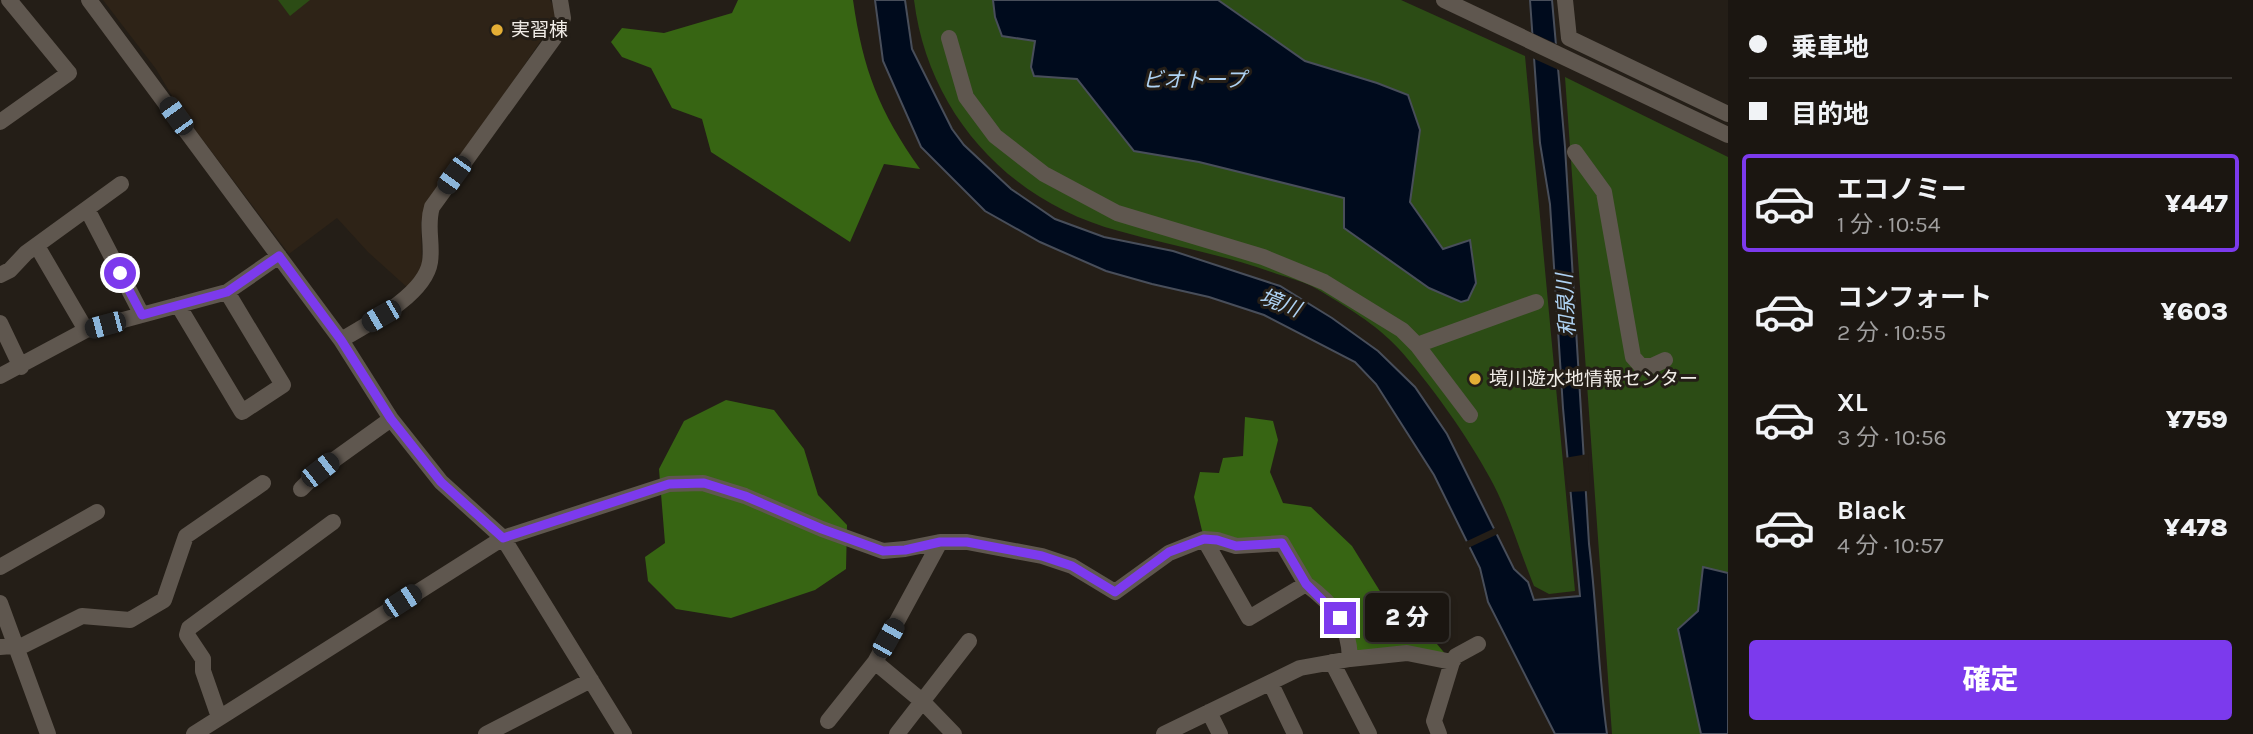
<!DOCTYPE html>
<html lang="ja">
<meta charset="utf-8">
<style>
body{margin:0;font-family:Karla,"Noto Sans JP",sans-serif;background:#241f1a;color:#f1f3f6;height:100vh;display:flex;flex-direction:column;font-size:26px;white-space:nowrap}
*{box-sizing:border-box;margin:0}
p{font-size:23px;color:#a09f9f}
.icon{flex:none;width:38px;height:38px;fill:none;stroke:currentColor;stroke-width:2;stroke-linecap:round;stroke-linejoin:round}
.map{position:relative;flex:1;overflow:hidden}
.sheet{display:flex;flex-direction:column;background:#1b1611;width:525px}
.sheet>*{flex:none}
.top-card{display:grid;align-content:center;height:154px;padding:0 21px;background:#1b1611}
.end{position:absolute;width:32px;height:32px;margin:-16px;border:9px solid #7c3aed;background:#fff;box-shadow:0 0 0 4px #fff}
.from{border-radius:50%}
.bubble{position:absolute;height:49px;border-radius:7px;background:#1b1611;box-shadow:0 4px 10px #0003,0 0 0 2px #393531;font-size:23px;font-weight:800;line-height:49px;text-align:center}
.car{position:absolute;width:21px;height:42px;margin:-21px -10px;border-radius:9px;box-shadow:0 0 5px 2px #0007;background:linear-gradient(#222 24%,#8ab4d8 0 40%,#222 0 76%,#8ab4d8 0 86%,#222 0)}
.top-card b{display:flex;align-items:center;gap:24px;height:66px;font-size:26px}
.top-card b+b{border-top:2px solid #393531}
.top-card i{width:18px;height:18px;background:#f1f3f6}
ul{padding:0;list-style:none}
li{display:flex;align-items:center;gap:21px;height:98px;margin:0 14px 10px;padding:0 7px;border:4px solid transparent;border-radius:7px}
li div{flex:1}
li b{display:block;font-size:26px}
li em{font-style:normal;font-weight:800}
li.active{border-color:#7c3aed}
li>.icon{width:63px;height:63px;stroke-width:1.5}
.button{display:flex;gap:14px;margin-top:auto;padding:14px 21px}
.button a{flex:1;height:80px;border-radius:7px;background:#7c3aed;color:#fff;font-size:28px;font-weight:800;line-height:80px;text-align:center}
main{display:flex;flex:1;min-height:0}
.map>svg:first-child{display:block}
.built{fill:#2e2317}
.green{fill:#2c4c15}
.forest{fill:#376513}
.water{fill:#000b1d;stroke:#484e5a;stroke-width:2}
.pier{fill:#241e17}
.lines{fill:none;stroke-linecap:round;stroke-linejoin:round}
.minor{stroke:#5f574f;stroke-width:16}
.route{stroke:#7c3aed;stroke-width:9}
.poi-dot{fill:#e4ae35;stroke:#241e17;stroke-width:2.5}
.labels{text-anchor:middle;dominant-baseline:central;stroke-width:6;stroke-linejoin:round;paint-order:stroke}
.poi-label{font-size:19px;fill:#f0ece7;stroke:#241e17;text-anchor:start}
.water-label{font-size:21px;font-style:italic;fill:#aed2f3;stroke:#241e17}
</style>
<main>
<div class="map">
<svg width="1728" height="734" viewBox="0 0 1728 734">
<rect width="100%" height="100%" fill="#241e17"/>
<path class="built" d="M103,0H550L555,9V20L423,213L421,223L422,268L409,289L368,252L337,218L289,254L181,111L156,69Z"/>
<path class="green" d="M278,0H310L290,16Z
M914,0H1401L1525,56L1575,591L1549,594L1534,586C1520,552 1507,508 1490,478C1468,437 1429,382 1398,348C1377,325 1344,305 1317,289C1305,282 1290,278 1277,274C1225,255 1172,246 1119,231C1009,202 928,113 914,0Z
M1565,77L1728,157V734H1612Z"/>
<path class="forest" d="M738,0H853C863,70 879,111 920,169L884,164L850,242L711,152L702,119L672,108L651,68L622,57L611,42L622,28L664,33L732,13Z
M726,400L774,410L804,449L818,495L847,525L846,569L815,590L731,618L676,609L648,581L645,557L665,543L659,469L684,421Z
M1245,417L1273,421L1278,440L1270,472L1283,503L1311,507L1352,546L1396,617L1432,638L1452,662L1350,659L1349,638L1282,544L1204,539L1194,497L1200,472L1219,473L1223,458L1243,456Z"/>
<path class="water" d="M875,0H905L912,49L952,129L964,145L1011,189L1055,219L1104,237L1173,251L1280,286L1332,318L1378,351L1415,387L1447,434L1514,569L1528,582L1534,600L1580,596L1563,408L1550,204L1540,143L1530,0H1552L1565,147L1589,544C1597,607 1598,671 1607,734H1555L1488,602L1480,568L1434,475L1376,384L1355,362L1264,315L1209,297L1152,284L1106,271L1040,242L985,211L921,147L883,61Z
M993,0H1218L1305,61L1377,83L1408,95L1420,130L1410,202L1443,249L1470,240L1476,283L1468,300L1461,302L1429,288L1344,228V198L1199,162L1134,151L1077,79L1034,76L1031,67L1035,41L1002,36L995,17Z
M1703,567L1728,573V734H1701L1678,629L1698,611Z"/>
<path class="pier" d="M1528,31L1559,45L1561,71L1530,57Z
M1588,454L1590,491L1568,492L1564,458Z
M1497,527L1500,533L1466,549L1463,543Z"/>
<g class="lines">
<path class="minor" d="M89,0L341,340L391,419L441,482L503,538L624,734
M1444,0L1728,135
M1565,0L1569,38L1728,114
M949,38L966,97L995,136L1044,174L1117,213L1263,257L1324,282L1402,330L1417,345L1470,415
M0,122L69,73L9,0
M1575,152L1604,192L1633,357L1641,366H1652L1665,360
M87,209L142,315
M37,246L86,330
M0,275L10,270L26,253L121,184
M178,305L242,412L283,385L227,292
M0,323L21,367
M341,340C368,324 425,295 430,262C433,243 426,226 432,207L554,38L563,18L560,0
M1417,345L1536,302
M0,376L86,330L227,292L279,256
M301,489L320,470L391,419
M1204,539L1217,540L1236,546L1282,543L1306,584
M0,567L97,512
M0,603L48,734
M0,647L24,645L82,616L130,620L164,600L186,536L263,483
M875,662L923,702L954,734
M1332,662L1369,734
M1271,684L1295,734
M1209,712L1220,734
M219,717L203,671V659L187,635L189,628L333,522
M828,721L875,662L940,542
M194,734L503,538L669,484L703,483L745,496L822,529L883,551L905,549L940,542H967L1042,556L1072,566L1115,592L1169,553L1204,539L1249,618L1306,584C1334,605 1349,623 1350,659
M486,734L591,680
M897,734L969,641
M1164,734L1300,668L1350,659L1407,653L1452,662L1456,656L1478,644
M1439,734L1434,721L1452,662"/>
</g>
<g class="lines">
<path class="route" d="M120,273L142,315L227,292L279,256L341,340L391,419L441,482L503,538L669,484L704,483L745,496L822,529L883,551L905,550L940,542H967L1042,556L1072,566L1115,592L1169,552L1204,539L1217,540L1236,546L1282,543L1306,584L1340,618"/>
</g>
<g class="poi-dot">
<circle cx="497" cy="30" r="7"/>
<circle cx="1475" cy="379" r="7"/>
</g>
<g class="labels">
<g class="poi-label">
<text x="511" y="30">実習棟</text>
<text x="1489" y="379">境川遊水地情報センター</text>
</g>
<g class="water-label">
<text x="1194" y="80">ビオトープ</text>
<text transform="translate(1280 303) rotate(21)">境川</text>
<text transform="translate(1566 305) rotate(-93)">和泉川</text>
</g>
</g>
</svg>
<i class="end from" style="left:120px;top:273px"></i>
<i class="end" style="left:1340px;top:618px"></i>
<div class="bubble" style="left:1365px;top:593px;width:84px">2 分</div>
<i class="car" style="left:176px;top:116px;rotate:324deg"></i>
<i class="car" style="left:454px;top:175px;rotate:216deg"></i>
<i class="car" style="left:381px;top:316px;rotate:240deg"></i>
<i class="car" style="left:105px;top:325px;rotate:255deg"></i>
<i class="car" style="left:320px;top:470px;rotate:52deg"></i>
<i class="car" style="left:402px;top:601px;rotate:57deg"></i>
<i class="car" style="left:888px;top:638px;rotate:29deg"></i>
</div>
<section class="sheet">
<div class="top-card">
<b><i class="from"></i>乗車地</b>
<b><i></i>目的地</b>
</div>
<ul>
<li class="active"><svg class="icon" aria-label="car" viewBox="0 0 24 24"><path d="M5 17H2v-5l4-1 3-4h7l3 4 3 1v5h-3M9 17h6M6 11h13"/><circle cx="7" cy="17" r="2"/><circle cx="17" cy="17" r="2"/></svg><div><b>エコノミー</b><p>1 分 · 10:54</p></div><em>¥447</em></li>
<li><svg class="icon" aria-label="car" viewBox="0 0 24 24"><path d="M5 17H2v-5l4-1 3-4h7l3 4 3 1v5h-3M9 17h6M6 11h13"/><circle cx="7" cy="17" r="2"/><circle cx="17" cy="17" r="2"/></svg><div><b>コンフォート</b><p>2 分 · 10:55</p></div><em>¥603</em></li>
<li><svg class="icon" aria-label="car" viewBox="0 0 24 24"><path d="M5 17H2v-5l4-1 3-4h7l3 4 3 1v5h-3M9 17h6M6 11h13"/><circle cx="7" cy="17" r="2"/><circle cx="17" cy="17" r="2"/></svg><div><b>XL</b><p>3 分 · 10:56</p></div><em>¥759</em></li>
<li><svg class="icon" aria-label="car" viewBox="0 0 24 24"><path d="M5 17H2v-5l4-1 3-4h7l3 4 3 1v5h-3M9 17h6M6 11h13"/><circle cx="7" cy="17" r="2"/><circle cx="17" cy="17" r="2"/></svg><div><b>Black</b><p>4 分 · 10:57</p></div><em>¥478</em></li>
</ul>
<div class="button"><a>確定</a></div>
</section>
</main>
